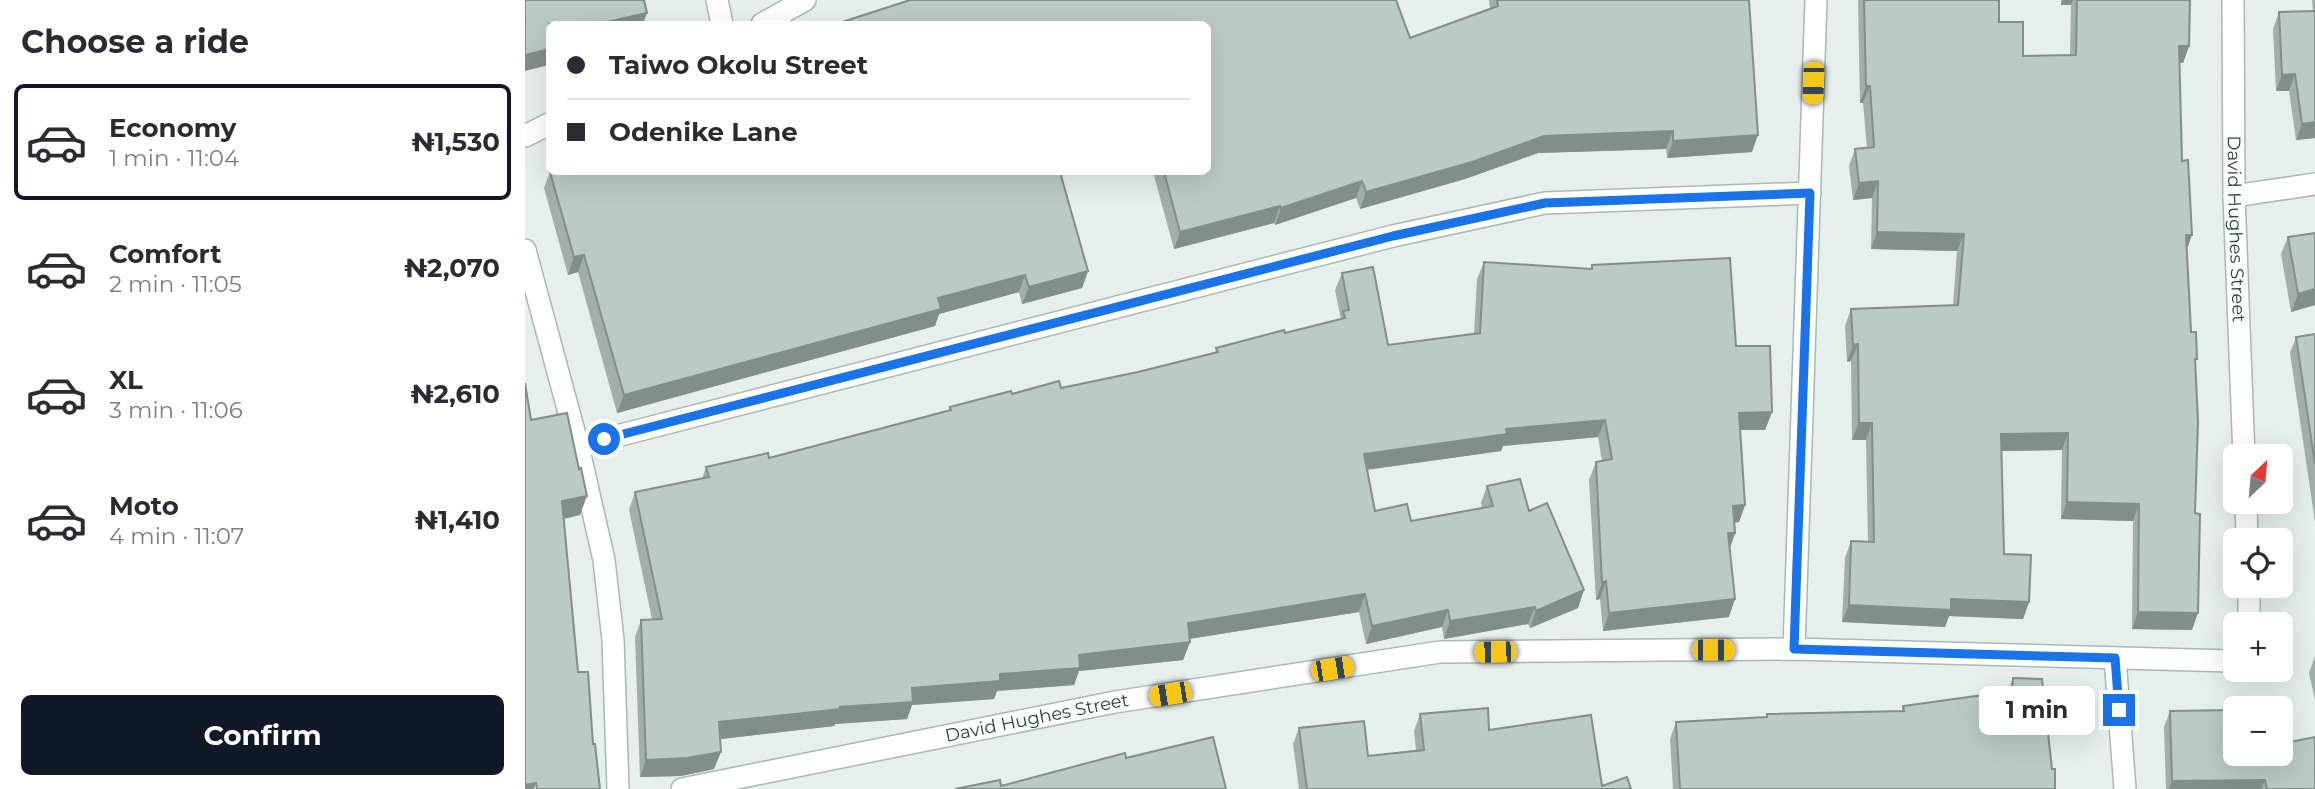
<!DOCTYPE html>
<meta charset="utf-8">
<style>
body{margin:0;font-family:Montserrat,sans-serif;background:#f2f2f3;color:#2b2b33;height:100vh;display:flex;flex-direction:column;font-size:26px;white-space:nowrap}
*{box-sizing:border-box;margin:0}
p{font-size:23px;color:#7c7c81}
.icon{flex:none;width:38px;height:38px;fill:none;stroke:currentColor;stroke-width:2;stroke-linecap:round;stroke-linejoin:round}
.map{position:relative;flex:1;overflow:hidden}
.details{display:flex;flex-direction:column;background:#fff;width:525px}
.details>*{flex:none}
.top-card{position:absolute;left:21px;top:21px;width:665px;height:154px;border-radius:10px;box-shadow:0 7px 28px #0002;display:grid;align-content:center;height:154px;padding:0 21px;background:#fff}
.needle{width:46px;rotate:26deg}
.controls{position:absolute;left:1698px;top:444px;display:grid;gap:14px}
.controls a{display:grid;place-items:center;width:70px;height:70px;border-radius:10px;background:#fff;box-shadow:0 7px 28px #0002;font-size:35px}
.end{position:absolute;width:32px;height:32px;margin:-16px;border:9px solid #1a73e8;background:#fff;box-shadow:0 0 0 4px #fff}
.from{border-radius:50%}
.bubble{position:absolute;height:49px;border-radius:10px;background:#fff;box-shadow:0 7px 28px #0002;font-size:23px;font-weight:700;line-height:49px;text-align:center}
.car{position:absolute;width:21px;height:42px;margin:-21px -10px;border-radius:9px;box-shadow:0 0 5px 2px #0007;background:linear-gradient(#f5c518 24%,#345 0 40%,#f5c518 0 76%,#345 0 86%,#f5c518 0)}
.top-card b{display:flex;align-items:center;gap:24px;height:66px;font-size:26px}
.top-card b+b{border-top:2px solid #e1e1e2}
.top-card i{width:18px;height:18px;background:#2b2b33}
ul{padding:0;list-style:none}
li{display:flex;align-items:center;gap:21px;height:116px;margin:0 14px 10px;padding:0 7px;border:4px solid transparent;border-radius:10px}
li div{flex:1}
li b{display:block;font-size:26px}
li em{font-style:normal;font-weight:700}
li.selected{border-color:#111827}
li>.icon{width:63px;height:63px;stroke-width:1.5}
h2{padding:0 21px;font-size:32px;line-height:84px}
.primary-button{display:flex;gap:14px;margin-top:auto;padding:14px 21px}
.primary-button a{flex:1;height:80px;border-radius:10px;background:#111827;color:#fff;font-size:28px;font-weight:700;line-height:80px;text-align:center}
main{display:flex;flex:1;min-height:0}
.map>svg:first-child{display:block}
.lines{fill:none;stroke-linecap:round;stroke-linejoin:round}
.minor-casing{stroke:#a8b8b3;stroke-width:24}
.minor{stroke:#fff;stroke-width:21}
.wall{fill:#a1aea9}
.shaded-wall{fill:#838d89}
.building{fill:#bbcac4;stroke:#838d89;stroke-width:2}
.route{stroke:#1a73e8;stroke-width:9}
.labels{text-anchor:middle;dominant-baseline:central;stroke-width:5;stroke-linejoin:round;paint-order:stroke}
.street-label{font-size:18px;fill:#23433b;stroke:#f7fbf9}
</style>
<main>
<section class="details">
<h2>Choose a ride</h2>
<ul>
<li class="selected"><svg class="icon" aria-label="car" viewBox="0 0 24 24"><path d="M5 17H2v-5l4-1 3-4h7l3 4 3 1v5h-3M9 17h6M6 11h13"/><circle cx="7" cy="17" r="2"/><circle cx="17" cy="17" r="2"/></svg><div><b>Economy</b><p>1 min · 11:04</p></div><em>₦1,530</em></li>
<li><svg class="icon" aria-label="car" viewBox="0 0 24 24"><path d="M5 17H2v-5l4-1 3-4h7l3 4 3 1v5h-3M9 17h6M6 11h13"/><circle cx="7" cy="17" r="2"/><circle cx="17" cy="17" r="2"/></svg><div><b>Comfort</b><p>2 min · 11:05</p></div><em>₦2,070</em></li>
<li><svg class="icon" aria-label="car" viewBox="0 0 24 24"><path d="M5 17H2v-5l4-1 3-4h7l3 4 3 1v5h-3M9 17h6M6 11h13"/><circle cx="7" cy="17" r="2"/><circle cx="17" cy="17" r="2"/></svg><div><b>XL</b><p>3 min · 11:06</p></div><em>₦2,610</em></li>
<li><svg class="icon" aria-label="car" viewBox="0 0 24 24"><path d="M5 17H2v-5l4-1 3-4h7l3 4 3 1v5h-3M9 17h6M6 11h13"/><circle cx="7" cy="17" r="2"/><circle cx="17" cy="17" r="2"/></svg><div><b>Moto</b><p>4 min · 11:07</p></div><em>₦1,410</em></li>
</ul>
<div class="primary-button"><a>Confirm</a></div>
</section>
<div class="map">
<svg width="1790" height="789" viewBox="0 0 1790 789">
<rect width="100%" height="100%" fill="#e6efeb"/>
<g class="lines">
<defs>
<g id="minor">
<path d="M192,0L197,24"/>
<path id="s1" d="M1708,0L1709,196L1719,457"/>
<path d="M237,24L280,0"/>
<path d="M0,136L24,124"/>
<path d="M1709,196L1790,184"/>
<path d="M0,250L53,446L79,560L88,640L93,789"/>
<path d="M53,446L868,236L1020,203L1285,193"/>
<path d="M1721,502L1722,541"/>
<path d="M1724,586V625"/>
<path d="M1269,649L1291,0"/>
<path d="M1590,658L1600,789"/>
<path id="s2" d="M157,789L590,702L915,652L1269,649L1705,661L1710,658"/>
</g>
</defs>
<use href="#minor" class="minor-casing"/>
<use href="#minor" class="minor"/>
</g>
<path class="wall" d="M964,0H1224L1227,152L1142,158L1141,149L1013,153L940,179L835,209L831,198L750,225L749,223L649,249L628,172H682L885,38L965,9Z
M1333,0H1474V22L1498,56L1545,55L1546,5H1536V0H1665L1664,46L1658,63H1654L1657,161L1666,332L1670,364L1667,630L1607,629L1608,521L1536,519L1537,450L1476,451L1479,554L1504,602L1498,619L1424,616L1420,627L1317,622L1320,558L1326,541L1343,542L1341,440H1327L1326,361L1322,362L1320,326L1326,309L1428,305L1432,251L1346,249L1347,198L1328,200L1324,166L1330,149L1342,148L1338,103H1335Z
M1787,0H1790V138L1771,140L1764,91H1751L1748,29L1754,12L1788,11Z
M25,172L563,271L557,288L497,304L494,292L414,314L410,326L92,413L53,272L43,275L19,188Z
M1790,233V305L1766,312L1756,254L1763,237Z
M959,262L1066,269L1067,265L1211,346L1247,412L1240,430H1215L1220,505L1214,522L1210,523V533L1205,549L1204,617L1078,631L1075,599L1071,600L1064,480L1071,462L1077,461L1073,437L978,446L976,451L842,470L850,511L886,521L957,508L956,503L962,486L1004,511L1053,608L1005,628L1003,624L919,639L917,627L841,644L834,612L664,639L665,642L658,660L554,671L549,685L472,691L469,699L387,705L382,719L310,724L309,726L195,739L189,769L156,776L115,777L110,637L116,620L127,619L104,510L110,492L177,479L181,467L244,458L423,411L425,407L487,394L536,388L613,372L690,353L691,348L760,333L816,319L810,290L817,273L863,345L949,334L952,279Z
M1790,334V522L1765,353L1771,337Z
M1790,656V700L1784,673Z
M1488,678L1527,769L1530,789H1148L1145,739L1151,722L1240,717L1242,714L1377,711L1378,706L1483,692Z
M1645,711L1710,754L1790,789H1641L1639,727Z
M895,714L964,730L1077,786L1106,789H774L768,744L774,728L843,756L891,750L889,731Z"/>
<path class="shaded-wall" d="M1538,0H1548L1546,5H1536Z
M122,13L118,24H81L82,22Z
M1654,46H1664L1658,63H1648Z
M24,49V65L0,71V55Z
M1770,74L1764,91H1751L1757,75Z
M1341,86H1345L1338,103H1335Z
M1790,122V138L1771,140L1777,124Z
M1148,131L1141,149L1013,153L940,179L835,209L841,192L1019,136Z
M1233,135L1227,152L1142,158L1148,141Z
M837,181L831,198L750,225L756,208Z
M1353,181L1347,198L1328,200L1334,183Z
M755,206L749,223L649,249L655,232Z
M1352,232L1439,234L1432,251L1346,249Z
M1661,235H1667L1661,252Z
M59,255L53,272L43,275L49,257Z
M563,271L557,288L497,304L504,287Z
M500,275L494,292L414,314L410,326L92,413L99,395L413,298Z
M1790,289V305L1766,312L1773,294Z
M1333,344L1326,361L1322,362L1328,345Z
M1247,412L1240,430H1208L1214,413Z
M1080,420L1073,437L978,446L976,451L832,471L839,454L981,429Z
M1334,423H1347L1341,440H1327Z
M1543,433L1537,450L1470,451L1476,434Z
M62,496L55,515L30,521L37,501Z
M1542,502L1614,504L1608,521L1536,519Z
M1220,505L1214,522L1202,523L1208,506Z
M1203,533H1210L1204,550Z
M1081,581L1075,599L1071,600L1077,583Z
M1059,590L1053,608L1005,628L1011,611Z
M840,594L834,612L657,640L663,623Z
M1210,599L1204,617L1078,631L1084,613Z
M1426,599L1504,602L1498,619L1424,616L1420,627L1317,622L1324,605Z
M1010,607L1003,624L919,639L925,621Z
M923,610L917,627L841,644L847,626Z
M1613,612L1673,613L1667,630L1607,629Z
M665,642L658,660L554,671L549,685L472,691L469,699L387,705L382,719L310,724L309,726L188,740L194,722L315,707L387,688L475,674L554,655Z
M196,752L189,769L156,776L115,777L121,760Z
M1740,780L1736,789H1644L1647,781Z
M11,783L9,789H0V785Z"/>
<path class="building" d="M0,0H119L122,13L82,22L83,24H24V49L0,55Z
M385,0H871L885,38L973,6L972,0H1224L1233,135L1148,141V131L1019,136L947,162L841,192L837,181L756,208L755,206L655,232L639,172H682V24H311Z
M1339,0H1474V22H1498V56L1551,55L1552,0H1665L1664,46H1654L1657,161L1663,160L1667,235H1661L1666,332H1671L1672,359H1670L1673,421L1670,513L1675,514L1673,613L1613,612L1614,504L1542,502L1543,433L1476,434L1479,554L1506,555L1504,602L1426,599V610L1324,605L1326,541L1349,542L1347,423H1334L1333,344L1328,345L1326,309L1433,305L1439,234L1352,232L1353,181L1334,183L1330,149L1349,147L1345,86H1341Z
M1790,11V122L1777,124L1770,74L1757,75L1754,12Z
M25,172H535L563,271L504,287L500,275L413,298L416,309L99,395L59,255L49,257Z
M1790,233V289L1773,294L1763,237Z
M1205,258L1211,346H1245L1247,412L1214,413L1220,505L1208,506L1210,533H1203L1210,599L1084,613L1081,581L1077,583L1071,462L1087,459L1080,420L981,429L982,434L839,454L850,511L882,504L886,521L968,506L962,486L995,479L1004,511L1022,503L1059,590L1011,611L1010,607L925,621L923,610L847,626L840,594L663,623L665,642L554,655L555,668L475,674V681L387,688L388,702L315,707L316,709L194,722L196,752L162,758L121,760L116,620L137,619L110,492L184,477L181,467L243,453L244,458L426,410L425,407L486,391L487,394L534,381L536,388L613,372L693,352L691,348L759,330L760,333L820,318L818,311L824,310L817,273L848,267L863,345L955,333L959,262L1067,269V265Z
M1790,334V464L1771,337Z
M0,383L6,420L42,413L54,469L56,468L62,496L37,501L53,672H63L68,744H70L75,789H12L11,783L0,785Z
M1488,678L1517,679L1527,769H1530V789H1155L1151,722L1242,717V714L1379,711L1378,706L1487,691Z
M963,708L964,730L1066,715L1077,786L1102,777L1106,789H782L774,728L839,721L843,756L899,750L895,714Z
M1710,710V754H1755V744L1790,737V789H1742L1740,780L1647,781L1645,711Z
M688,737L701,789H430L475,780L476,786L600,753L601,758Z"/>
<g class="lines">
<path class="route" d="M79,439L868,236L1020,203L1285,193L1269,649L1590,658L1594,710"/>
</g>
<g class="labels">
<g class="street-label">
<text stroke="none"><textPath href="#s1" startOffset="229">David Hughes Street</textPath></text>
<text stroke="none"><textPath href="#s2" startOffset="362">David Hughes Street</textPath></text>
</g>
</g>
</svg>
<div class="controls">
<a><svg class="needle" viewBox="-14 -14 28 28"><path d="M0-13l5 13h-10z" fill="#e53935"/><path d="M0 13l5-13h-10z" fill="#7c7c81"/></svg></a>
<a><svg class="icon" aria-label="locate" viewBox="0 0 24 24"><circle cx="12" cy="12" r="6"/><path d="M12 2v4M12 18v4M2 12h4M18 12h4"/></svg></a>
<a>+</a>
<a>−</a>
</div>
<i class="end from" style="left:79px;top:439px"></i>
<i class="end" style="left:1594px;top:710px"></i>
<div class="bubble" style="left:1454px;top:686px;width:116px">1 min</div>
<i class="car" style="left:1288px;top:83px;rotate:182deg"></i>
<i class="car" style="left:1188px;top:650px;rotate:90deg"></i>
<i class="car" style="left:970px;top:652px;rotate:269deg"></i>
<i class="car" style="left:807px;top:669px;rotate:81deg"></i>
<i class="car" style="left:645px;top:694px;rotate:261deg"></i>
<div class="top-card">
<b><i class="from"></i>Taiwo Okolu Street</b>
<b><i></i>Odenike Lane</b>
</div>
</div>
</main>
